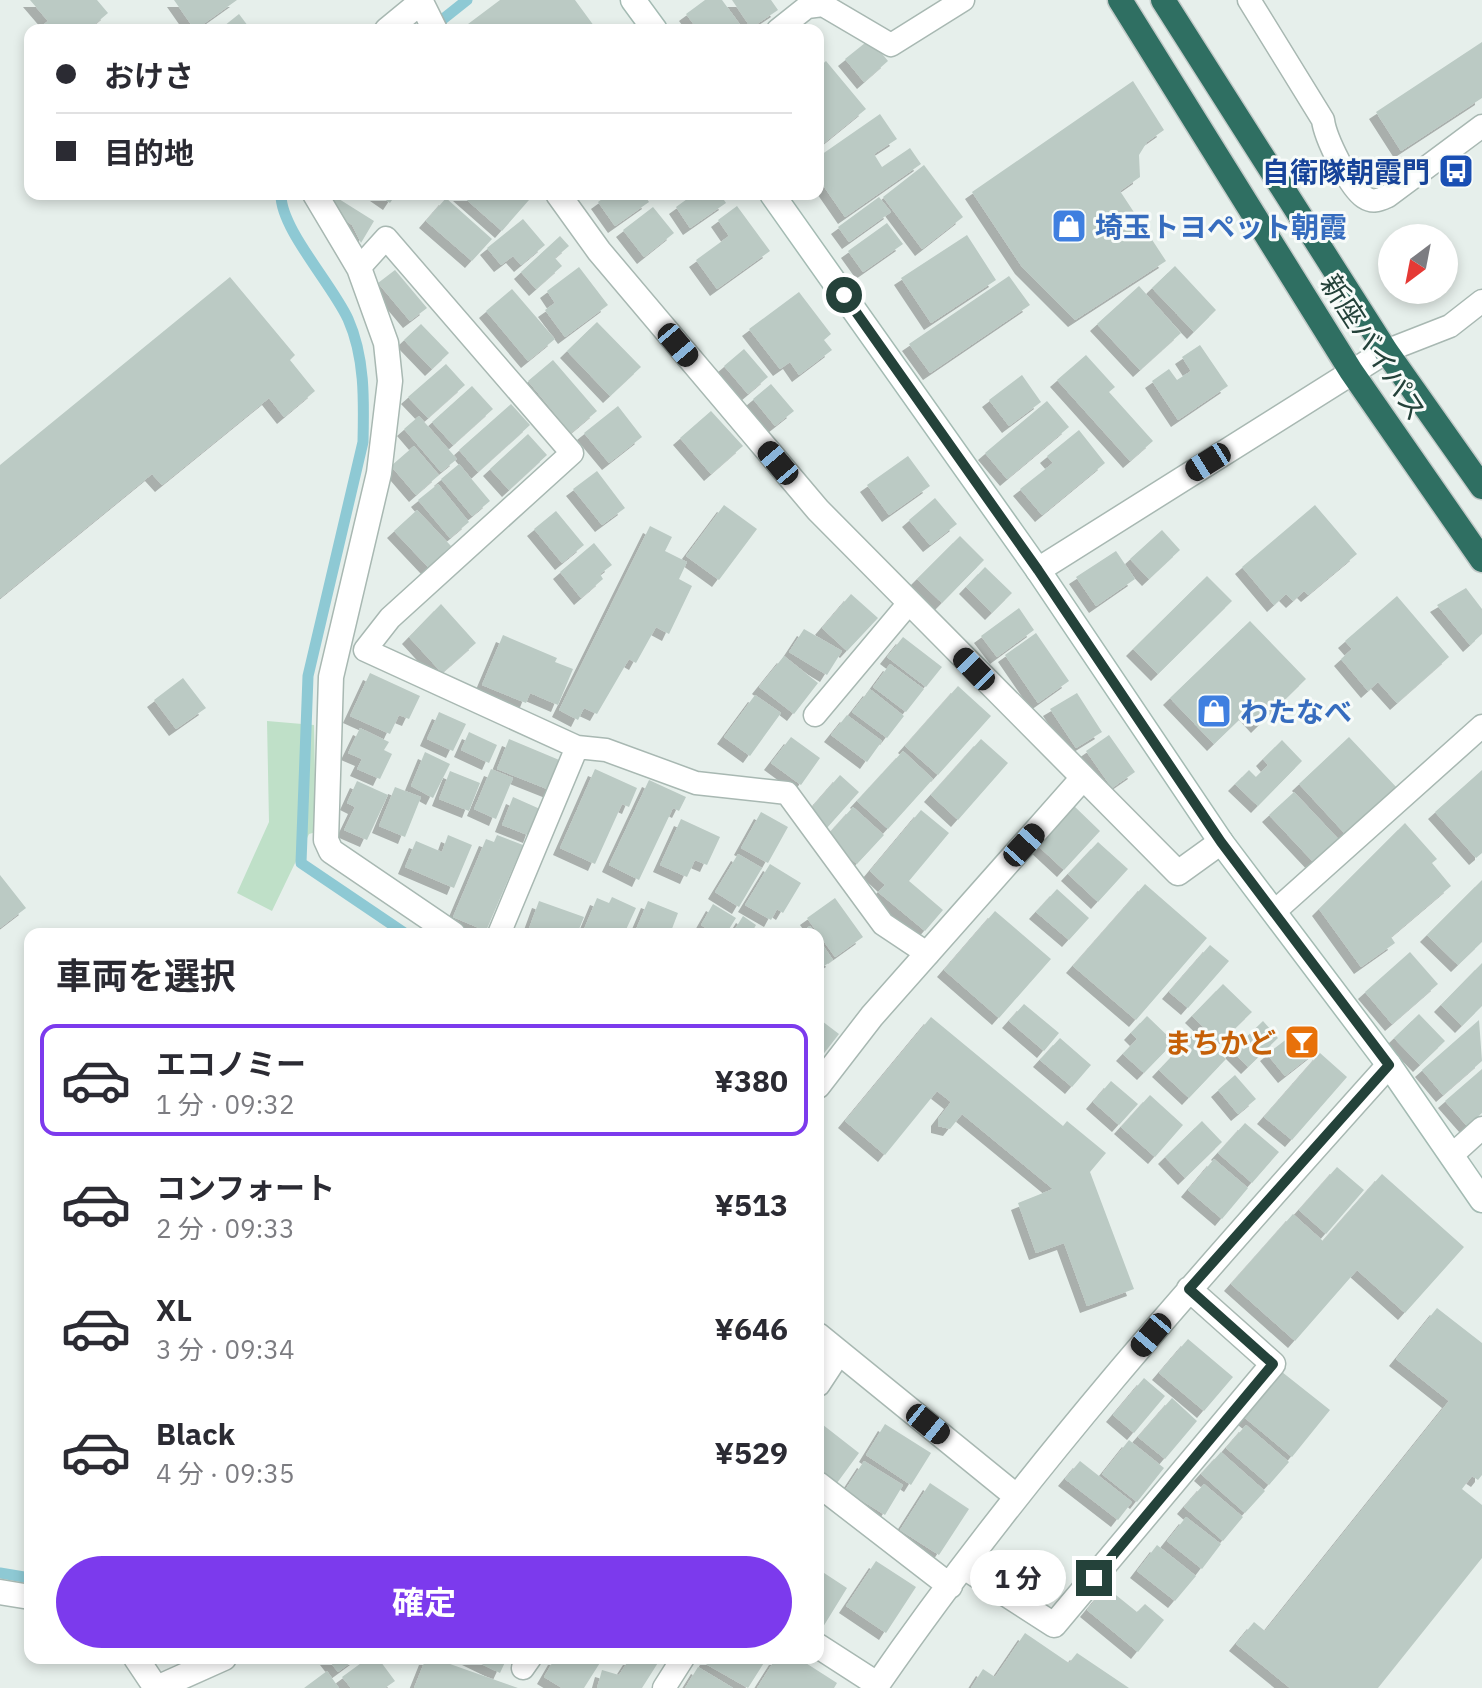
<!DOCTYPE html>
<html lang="ja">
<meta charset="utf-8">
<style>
body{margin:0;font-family:"IBM Plex Sans","Noto Sans JP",sans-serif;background:#f7f7f7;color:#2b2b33;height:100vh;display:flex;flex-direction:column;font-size:30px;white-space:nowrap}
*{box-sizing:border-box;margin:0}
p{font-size:26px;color:#7c7c81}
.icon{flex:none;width:44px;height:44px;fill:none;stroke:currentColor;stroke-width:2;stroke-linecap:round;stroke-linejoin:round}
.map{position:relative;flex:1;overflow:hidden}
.sheet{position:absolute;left:24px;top:928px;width:800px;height:736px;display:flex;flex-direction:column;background:#fff;border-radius:16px;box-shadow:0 4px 12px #0003}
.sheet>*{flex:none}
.guide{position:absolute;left:24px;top:24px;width:800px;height:176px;border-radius:16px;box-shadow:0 4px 12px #0003;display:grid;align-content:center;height:176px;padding:0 32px;background:#fff}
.needle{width:52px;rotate:212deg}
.tools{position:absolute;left:1378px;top:224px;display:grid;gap:16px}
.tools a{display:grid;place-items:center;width:80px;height:80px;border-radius:50%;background:#fff;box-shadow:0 4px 12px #0003;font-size:40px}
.end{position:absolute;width:36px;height:36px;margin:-18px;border:10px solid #24423a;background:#fff;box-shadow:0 0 0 4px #fff}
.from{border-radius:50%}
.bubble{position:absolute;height:56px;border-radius:28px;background:#fff;box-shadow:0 4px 12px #0003;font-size:26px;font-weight:700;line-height:56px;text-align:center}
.car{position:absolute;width:24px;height:48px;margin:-24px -12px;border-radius:10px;box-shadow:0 0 6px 2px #0007;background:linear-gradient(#222 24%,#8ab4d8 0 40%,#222 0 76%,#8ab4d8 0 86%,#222 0)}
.guide b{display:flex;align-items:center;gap:28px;height:76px;font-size:30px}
.guide b+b{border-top:2px solid #e1e1e2}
.guide i{width:20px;height:20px;background:#2b2b33}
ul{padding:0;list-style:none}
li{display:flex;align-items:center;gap:24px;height:112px;margin:0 16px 12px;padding:0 16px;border:4px solid transparent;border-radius:16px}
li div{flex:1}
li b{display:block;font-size:30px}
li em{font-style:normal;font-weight:700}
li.active{border-color:#7c3aed}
li>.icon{width:72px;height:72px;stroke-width:1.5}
h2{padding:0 32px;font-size:36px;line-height:96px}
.button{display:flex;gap:16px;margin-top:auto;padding:16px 32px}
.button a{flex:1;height:92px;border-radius:48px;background:#7c3aed;color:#fff;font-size:32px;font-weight:700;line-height:92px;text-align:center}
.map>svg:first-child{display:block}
.green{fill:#bfe0c8}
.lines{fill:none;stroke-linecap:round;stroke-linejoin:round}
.stream{stroke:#8ec9d4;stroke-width:11}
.building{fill:#bbcac4;filter:url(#shadow)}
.lane-casing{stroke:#a8b8b2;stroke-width:25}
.street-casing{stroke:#a8b8b2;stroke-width:27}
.secondary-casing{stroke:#a4bbb3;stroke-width:27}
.highway-casing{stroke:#c2cac8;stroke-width:27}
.lane{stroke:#fff;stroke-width:22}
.street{stroke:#fff;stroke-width:24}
.secondary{stroke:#fff;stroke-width:24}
.highway{stroke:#2f6f62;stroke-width:24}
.route{stroke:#24423a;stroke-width:10}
.labels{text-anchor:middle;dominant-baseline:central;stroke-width:6;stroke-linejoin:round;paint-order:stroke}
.transit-label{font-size:28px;font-weight:bold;fill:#164399;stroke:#f7fbf9;text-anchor:end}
.shop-label{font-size:28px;font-weight:bold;fill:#366cbe;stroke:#f7fbf9;text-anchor:start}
.street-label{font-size:28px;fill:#24423a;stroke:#f7fbf9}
.food-label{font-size:28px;font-weight:bold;fill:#c56008;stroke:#f7fbf9;text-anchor:end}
</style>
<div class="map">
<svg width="1482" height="1688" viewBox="0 0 1482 1688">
<defs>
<filter id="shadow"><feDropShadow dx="-7" dy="7" stdDeviation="0" flood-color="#0004"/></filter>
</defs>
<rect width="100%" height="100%" fill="#e6efeb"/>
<path class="green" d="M267,721L314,725L316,832L309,834L272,911L237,893L269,822Z"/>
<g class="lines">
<path class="stream" d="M433,27L467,0
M281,194C280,228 332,284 348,319C365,357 364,400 363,442L308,676L301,863L406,934
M0,1573L30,1578
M161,1658H165"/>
</g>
<path class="building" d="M30,0H97L108,13L88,30H37L48,21Z
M174,0H237L195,30Z
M500,0H575L597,30H466L464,27Z
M705,0H722L744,30H698L686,14Z
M732,0H771L778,10L751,28Z
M239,14L251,30H219Z
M870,39L888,61L864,82L845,59Z
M1482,42V98L1401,151L1376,112Z
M826,61L866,109L818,148V68Z
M1133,81L1164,130L1147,142L1139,155L1140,177L1120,191L1166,261L1075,320L1022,267L972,192Z
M880,114L897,139L874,154L882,167L910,148L921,164L845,217L818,178V157Z
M924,165L963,217L922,249L883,197Z
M331,194L374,221L361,243L352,225L338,215Z
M377,194H396L390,203Z
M460,194H522L529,200L502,231Z
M609,194H644L649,202L615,226L598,202Z
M694,194H720L726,203L690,228L676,207Z
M879,197L891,212L849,242L838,227Z
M446,198L492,239L472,261L426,221Z
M737,206L770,251L717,289L696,260L729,236L718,220Z
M653,207L674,233L644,257L623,230Z
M523,219L545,245L521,265L513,256L501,265L487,248Z
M887,223L903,244L863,272L848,251Z
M967,235L996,280L931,323L901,278Z
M560,236L569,246L555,258L562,266L536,289L521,272Z
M1175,266L1216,310L1194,332L1152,288Z
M579,267L608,305L565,337L545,310L555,303L547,291Z
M395,270L427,308L410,321L378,283Z
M1009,276L1030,305L930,373L909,344Z
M230,277L295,355L290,360L315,391L284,417L269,398L162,485L152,474L0,598V465Z
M1139,286L1181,333L1140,370L1097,324Z
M512,289L555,339L528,361L486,311Z
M799,292L831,334L824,340L832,350L799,375L790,362L780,369L749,329Z
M597,322L641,367L610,396L567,351Z
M421,324L449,353L432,369L404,340Z
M1200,345L1228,386L1178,420L1152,381L1169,369L1177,380L1191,371L1182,357Z
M744,349L768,377L748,394L724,366Z
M1086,355L1115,387L1109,392L1153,441L1130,461L1057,380Z
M553,360L597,411L571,433L528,381Z
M446,364L465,385L428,418L408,397Z
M1022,375L1041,402L1009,426L989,400Z
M771,384L794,411L775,426L753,399Z
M472,386L493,409L453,445L432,422Z
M1047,401L1069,427L1007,479L985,453Z
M511,404L530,425L478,472L459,450Z
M618,406L642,437L609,463L584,433Z
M711,411L743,446L711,474L680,438Z
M419,416L457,459L441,472L404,429Z
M1079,430L1105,463L1042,515L1020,489L1053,463L1047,456Z
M528,434L547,455L509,490L490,469Z
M414,446L439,475L416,495L391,466Z
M908,456L930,486L889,515L867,485Z
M459,464L490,501L472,516L441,479Z
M597,471L625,508L602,525L573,489Z
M438,484L469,522L450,538L418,500Z
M935,498L957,524L930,545L909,520Z
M724,505L757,529L719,580L686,556Z
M1315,505L1357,554L1308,595L1304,591L1293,601L1286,594L1274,605L1242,567Z
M417,510L451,546L428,567L394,531Z
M556,511L584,545L562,563L534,529Z
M650,526L672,537L665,551L687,562L679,579L692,586L669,634L656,627L636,663L629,659L597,714L584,708L578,720L559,710Z
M1162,530L1180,550L1149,579L1130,559Z
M960,536L984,560L942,603L917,579Z
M594,543L612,565L600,574L603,579L581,598L560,572Z
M1116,551L1135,579L1096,606L1076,577Z
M985,567L1012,593L992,613L966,587Z
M1207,576L1232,601L1158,674L1133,649Z
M1466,588L1482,609V634L1470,645L1437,605Z
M851,594L878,618L847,651L822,628Z
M1397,596L1449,657L1397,703L1378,682L1368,691L1341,659L1352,649L1345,641Z
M441,604L476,643L442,673L409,637Z
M1019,608L1034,630L997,657L981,636Z
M1250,621L1306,679L1258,726L1246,713L1214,744L1170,698Z
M804,629L842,651L827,675L789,652Z
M1036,633L1069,681L1038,703L1005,655Z
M503,635L557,658L555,662L573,669L558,705L530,693L526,703L482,685Z
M903,637L942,667L926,687L887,657Z
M784,656L818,683L794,714L759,687Z
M890,664L924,689L906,712L873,687Z
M370,673L420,696L409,719L399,715L390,734L350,716Z
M183,678L206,708L176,729L154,700Z
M958,686L991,716L938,775L905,746Z
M870,689L904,716L887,738L852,712Z
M1077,693L1102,732L1076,748L1050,709Z
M755,695L781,713L750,756L724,737Z
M439,712L466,724L453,751L427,739Z
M847,715L882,741L867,762L831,735Z
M360,728L389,742L384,750L392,754L380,779L357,769L362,759L348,753Z
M469,732L497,745L489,763L461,750Z
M1109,735L1135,772L1112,788L1086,751Z
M791,737L820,758L801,785L771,763Z
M1349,737L1398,789L1348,837L1299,784Z
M509,739L564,762L552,791L497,769Z
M981,739L1008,763L958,820L931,795Z
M1282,740L1302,761L1258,806L1235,784L1249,770L1256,777L1268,765L1263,759Z
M903,751L933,779L888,829L857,801Z
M425,752L450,764L433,798L411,786Z
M491,769L513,778L496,819L474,809Z
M595,769L637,788L629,807L622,804L595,864L560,848Z
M1482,770V853L1476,858L1435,812Z
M450,771L480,783L469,811L439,799Z
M840,775L859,792L826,829L807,813Z
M649,780L686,797L679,811L673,808L639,880L609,865Z
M357,781L388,795L367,840L344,830L355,807L347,803Z
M395,787L421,797L405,837L379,826Z
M1294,792L1342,843L1317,866L1269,815Z
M513,797L540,809L530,836L502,825Z
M1073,805L1100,831L1064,870L1036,844Z
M853,807L884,835L857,864L826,837Z
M921,810L949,833L909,881L943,910L925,931L878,892L885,885L870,871Z
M761,812L788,827L768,863L741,848Z
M681,819L720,837L707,865L695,860L687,877L660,865Z
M1405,823L1437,859L1432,863L1451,886L1391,937L1395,943L1361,967L1319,909Z
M448,835L472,845L454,888L405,867L416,841L442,852Z
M497,835L523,845L486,931L453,917L486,839L494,842Z
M1098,842L1128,869L1098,902L1068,874Z
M738,854L762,868L739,907L715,892Z
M770,864L801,883L783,913L777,909L771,920L745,905Z
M0,875L26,908L0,928Z
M1482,880V942L1458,965L1427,935Z
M1145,884L1207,938L1136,1020L1073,966Z
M1057,889L1089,918L1069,940L1036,912Z
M612,897L636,908L624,934H582L597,898L609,903Z
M835,898L863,937L835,957L807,918Z
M539,901L584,917L577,934H527Z
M648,901L678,913L670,934H634Z
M713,904L736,918L726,934H716L701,925Z
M995,911L1051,959L999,1018L944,970Z
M743,916L756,925L751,934H732Z
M810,926L816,934H798Z
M818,938L833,960L818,970Z
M1210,945L1229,961L1188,1008L1169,992Z
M1410,952L1438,984L1392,1024L1365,992Z
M1482,963V1006L1462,1026L1441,1005Z
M1223,984L1252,1012L1220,1043L1192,1016Z
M1024,1004L1059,1033L1044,1051L1009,1021Z
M1419,1014L1445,1041L1420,1065L1394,1038Z
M1147,1016L1174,1042L1144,1073L1123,1054L1137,1039L1131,1033Z
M931,1017L1063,1126L1067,1121L1106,1153L1090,1172L1134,1289L1087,1306L1064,1243L1036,1253L1018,1203L1053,1189L962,1114L950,1129L938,1126V1119L951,1102L937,1091L885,1155L845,1121Z
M818,1018L839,1034L818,1061Z
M1479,1020L1482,1061L1443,1095L1422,1070Z
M1263,1021L1278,1038L1248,1067L1232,1051Z
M1301,1028L1318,1050L1285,1076L1267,1054Z
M1196,1031L1226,1059L1189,1098L1159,1070Z
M1060,1038L1091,1065L1072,1087L1040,1060Z
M1320,1053L1347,1077L1292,1140L1264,1117Z
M1482,1069V1113L1467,1126L1445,1101Z
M1235,1075L1256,1099L1238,1114L1218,1090Z
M1111,1081L1138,1104L1119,1125L1093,1102Z
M1150,1095L1183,1125L1155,1157L1121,1127Z
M1202,1121L1222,1142L1185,1178L1165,1157Z
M1245,1123L1279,1152L1252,1183L1218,1153Z
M1214,1159L1248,1188L1222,1219L1188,1190Z
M1337,1167L1364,1190L1326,1234L1299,1210Z
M1382,1174L1464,1247L1405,1313L1357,1270L1295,1341L1231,1284L1293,1214L1323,1241Z
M1437,1308L1482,1343V1475L1478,1480L1472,1476L1462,1489L1482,1505V1558L1378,1688H1290L1236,1644L1254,1622L1265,1631L1449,1401L1396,1359Z
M1188,1339L1233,1377L1204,1411L1159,1373Z
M1282,1372L1330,1410L1292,1457L1245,1418Z
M1144,1378L1165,1396L1134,1433L1113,1415Z
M1172,1398L1197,1421L1165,1459L1138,1437Z
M818,1421L859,1453L837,1483L818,1469Z
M885,1424L931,1453L911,1485L866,1455Z
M1246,1425L1289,1462L1269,1485L1226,1448Z
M1129,1440L1164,1468L1137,1502L1102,1474Z
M1221,1452L1265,1491L1245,1513L1201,1474Z
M864,1461L903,1485L885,1515L845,1490Z
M1080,1461L1132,1502L1118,1520L1065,1479Z
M930,1483L969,1509L939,1555L900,1530Z
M1204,1484L1243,1517L1223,1541L1184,1507Z
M1186,1517L1221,1544L1202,1569L1167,1541Z
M1157,1545L1196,1576L1175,1601L1137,1571Z
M876,1561L916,1587L886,1633L846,1606Z
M818,1569L847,1588L823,1627L818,1624Z
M1106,1587L1137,1612L1145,1604L1164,1620L1138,1652L1087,1610Z
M1025,1633L1069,1663L1077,1653L1129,1688H971L983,1669L995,1677Z
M327,1658H357L338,1672Z
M368,1658H378L395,1681L385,1688H351L342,1677Z
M426,1658H433L518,1688H414Z
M469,1658H507L500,1673Z
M555,1658H603L584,1688H562L544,1677Z
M630,1658H661L642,1688H597L602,1670L619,1675Z
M707,1658H767L748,1688L704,1663Z
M776,1658H798L837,1683L834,1688H757Z
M698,1667L733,1688H685Z
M327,1671L339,1688H304Z"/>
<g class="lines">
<defs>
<path id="lane" d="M1249,0L1323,120C1325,137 1349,187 1364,197C1373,203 1379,200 1388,196L1482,126
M778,30L807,7L823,5L891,45L963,0
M359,268L386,238L572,453L390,618L365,650L577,747L606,750L696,783L787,793L883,924L928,954
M1386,351L1450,326L1482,301
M815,715L909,603
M1274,912L1482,726
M499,934L577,747
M1451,1156L1482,1128
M523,1668L530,1658
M664,1688L683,1658"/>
<path id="street" d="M420,0L435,30
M387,30L421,2
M315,194L359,268L386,343L390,381L379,473L331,677L326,840L331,851L453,934
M558,194L599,251L818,510L1178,873L1221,842
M1038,570L1386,351
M818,1086L872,1016L1082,779
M818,1335L1016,1496
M818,1384L839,1352
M818,1484L950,1586
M964,1567L1054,1625L1273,1364L1189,1289
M0,1592L30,1597
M818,1646L877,1684
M136,1658L156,1688
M157,1688L224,1658
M875,1688C1028,1466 1209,1266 1389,1065"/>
<path id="secondary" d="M633,0L655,30
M772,194L1038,570L1221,842L1389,1065L1482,1200"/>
<path id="highway" d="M1120,0L1351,371L1482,560
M1163,0L1386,351L1482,487"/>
</defs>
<use href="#lane" class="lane-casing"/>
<use href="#street" class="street-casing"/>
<use href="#secondary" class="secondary-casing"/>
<use href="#highway" class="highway-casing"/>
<use href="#lane" class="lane"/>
<use href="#street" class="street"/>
<use href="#secondary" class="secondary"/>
<use href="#highway" class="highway"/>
</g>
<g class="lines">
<path class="route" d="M844,295L1038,570L1221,842L1389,1065L1189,1289L1273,1364L1094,1578"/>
</g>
<defs>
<symbol id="bus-square" viewBox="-11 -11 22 22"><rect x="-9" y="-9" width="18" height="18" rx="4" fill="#1a4fb4" stroke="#f7fbf9"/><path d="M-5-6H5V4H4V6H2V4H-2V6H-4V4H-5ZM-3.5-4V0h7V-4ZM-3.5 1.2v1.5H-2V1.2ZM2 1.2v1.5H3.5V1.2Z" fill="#fff"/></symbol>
<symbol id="shop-square" viewBox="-11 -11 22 22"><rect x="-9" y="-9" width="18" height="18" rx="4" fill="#3f7fe0" stroke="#f7fbf9"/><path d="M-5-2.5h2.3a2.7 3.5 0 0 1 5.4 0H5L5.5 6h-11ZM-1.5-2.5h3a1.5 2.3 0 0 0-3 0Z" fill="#fff"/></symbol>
<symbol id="bar-square" viewBox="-11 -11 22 22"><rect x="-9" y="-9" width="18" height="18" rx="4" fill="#e8710a" stroke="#f7fbf9"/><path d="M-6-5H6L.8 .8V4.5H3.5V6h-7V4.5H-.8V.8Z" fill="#fff"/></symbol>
</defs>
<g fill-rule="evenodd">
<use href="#bus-square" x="1436" y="151" width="40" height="40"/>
<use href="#shop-square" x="1049" y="206" width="40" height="40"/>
<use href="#shop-square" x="1194" y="691" width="40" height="40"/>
<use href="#bar-square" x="1282" y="1022" width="40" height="40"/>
</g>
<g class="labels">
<g class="transit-label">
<text x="1430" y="171">自衛隊朝霞門</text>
</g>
<g class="shop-label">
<text x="1095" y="226">埼玉トヨペット朝霞</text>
<text x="1240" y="711">わたなべ</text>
</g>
<g class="street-label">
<text transform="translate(1374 347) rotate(57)">新座バイパス</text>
</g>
<g class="food-label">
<text x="1276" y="1042">まちかど</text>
</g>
</g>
</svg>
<div class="tools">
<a><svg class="needle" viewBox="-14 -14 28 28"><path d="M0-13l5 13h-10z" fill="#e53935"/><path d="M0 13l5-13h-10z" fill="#7c7c81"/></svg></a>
</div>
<i class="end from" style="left:844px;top:295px"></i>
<i class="end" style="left:1094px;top:1578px"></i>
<div class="bubble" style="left:970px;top:1550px;width:96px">1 分</div>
<i class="car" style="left:678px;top:345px;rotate:140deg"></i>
<i class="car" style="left:1208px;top:462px;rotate:238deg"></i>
<i class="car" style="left:778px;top:463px;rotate:320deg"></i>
<i class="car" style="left:974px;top:669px;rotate:316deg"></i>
<i class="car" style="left:1024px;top:845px;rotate:42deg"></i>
<i class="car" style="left:1151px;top:1335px;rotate:220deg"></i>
<i class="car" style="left:928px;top:1424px;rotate:129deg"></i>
<div class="guide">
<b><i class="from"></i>おけさ</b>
<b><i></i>目的地</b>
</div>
<section class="sheet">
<h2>車両を選択</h2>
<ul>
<li class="active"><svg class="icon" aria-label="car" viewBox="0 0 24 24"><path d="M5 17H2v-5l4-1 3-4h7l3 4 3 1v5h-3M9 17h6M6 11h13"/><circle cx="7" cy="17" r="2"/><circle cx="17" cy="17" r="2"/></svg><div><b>エコノミー</b><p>1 分 · 09:32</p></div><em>¥380</em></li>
<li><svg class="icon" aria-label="car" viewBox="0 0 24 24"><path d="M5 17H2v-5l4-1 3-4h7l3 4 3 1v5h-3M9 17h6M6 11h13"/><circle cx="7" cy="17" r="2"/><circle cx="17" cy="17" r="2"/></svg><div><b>コンフォート</b><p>2 分 · 09:33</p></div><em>¥513</em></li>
<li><svg class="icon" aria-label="car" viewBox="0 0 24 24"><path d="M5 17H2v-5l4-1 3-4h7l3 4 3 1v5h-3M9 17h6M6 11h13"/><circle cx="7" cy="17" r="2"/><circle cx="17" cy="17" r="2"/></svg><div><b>XL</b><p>3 分 · 09:34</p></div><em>¥646</em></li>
<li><svg class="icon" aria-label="car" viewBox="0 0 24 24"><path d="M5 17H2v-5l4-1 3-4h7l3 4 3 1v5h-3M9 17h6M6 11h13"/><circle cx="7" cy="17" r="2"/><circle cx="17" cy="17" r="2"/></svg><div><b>Black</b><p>4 分 · 09:35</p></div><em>¥529</em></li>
</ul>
<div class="button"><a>確定</a></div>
</section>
</div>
